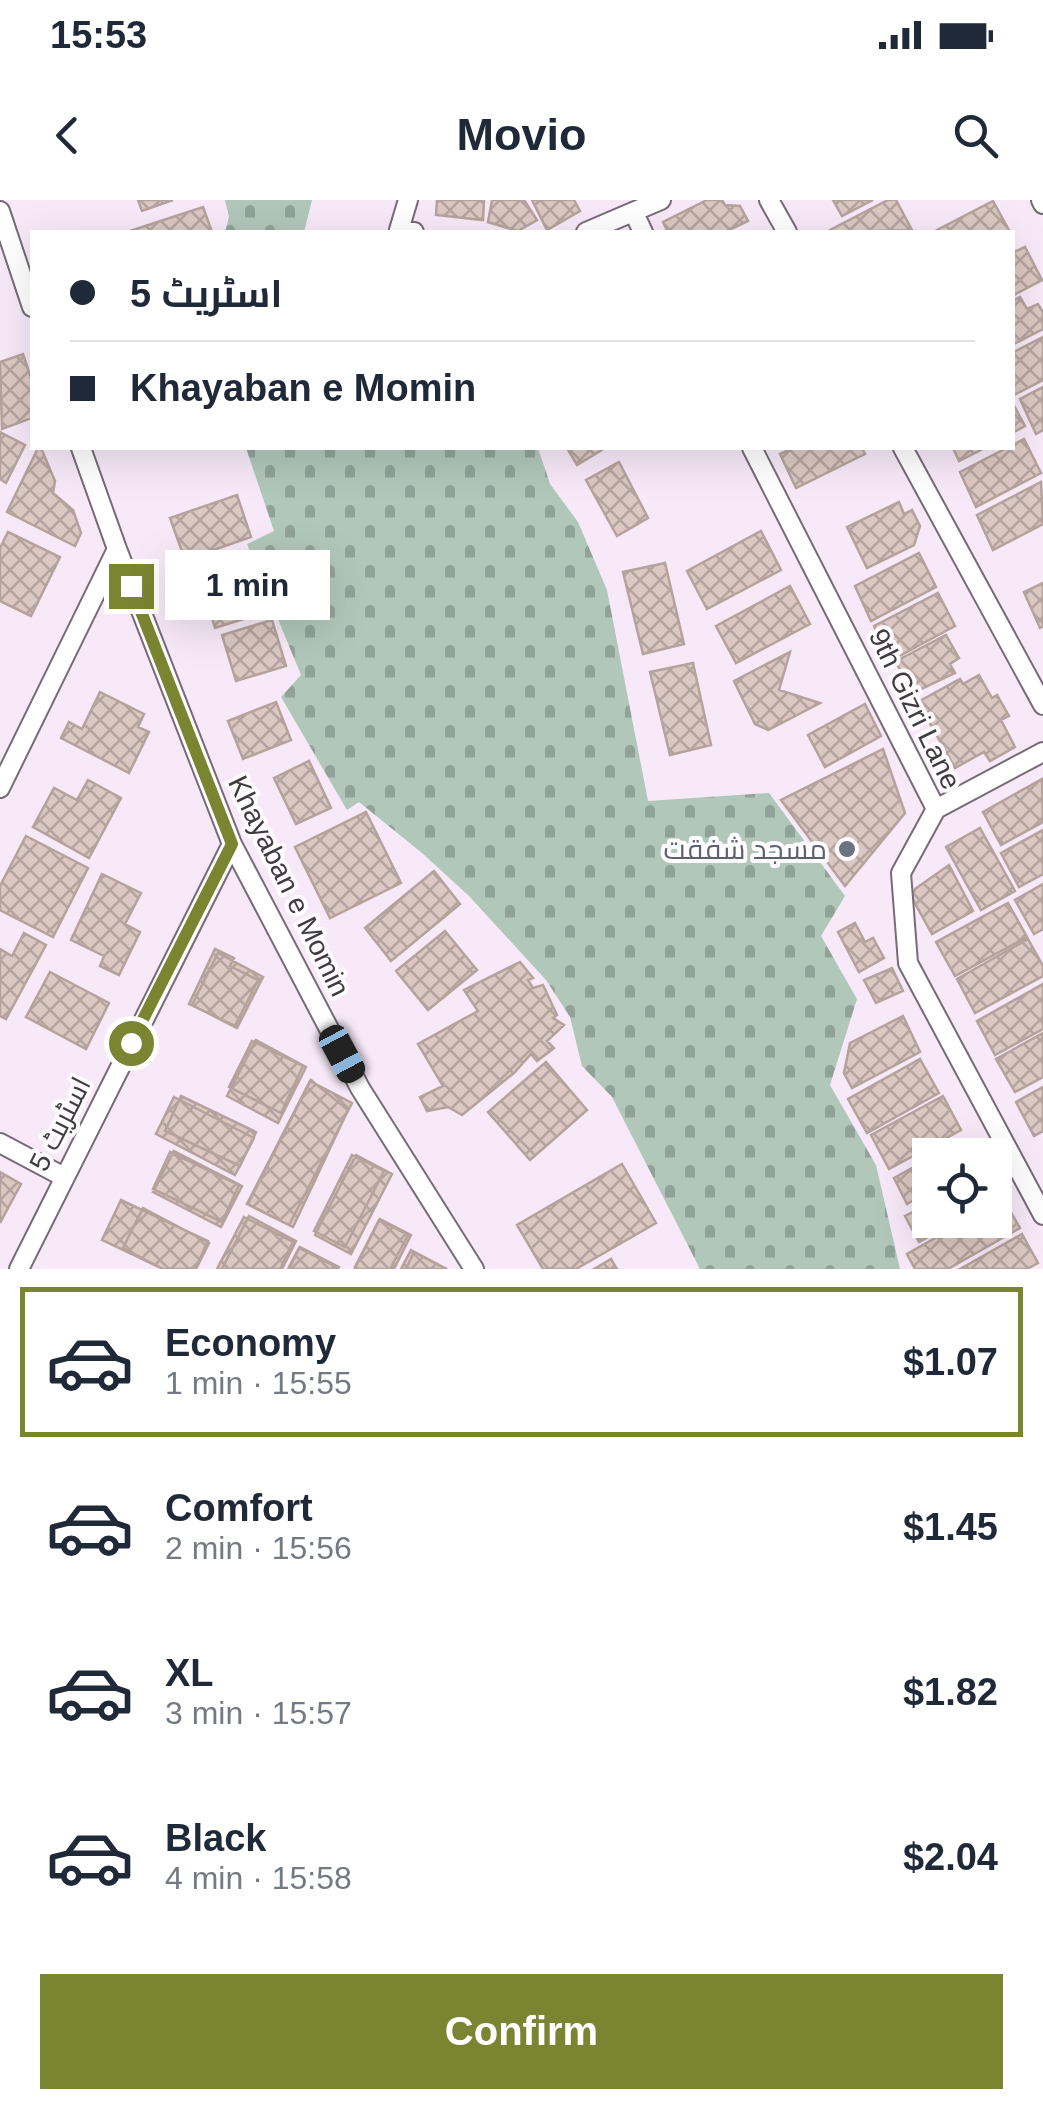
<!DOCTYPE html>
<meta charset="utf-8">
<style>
body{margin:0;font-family:Arial,Cairo,sans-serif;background:#f2f2f3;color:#1f2937;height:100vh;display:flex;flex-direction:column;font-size:38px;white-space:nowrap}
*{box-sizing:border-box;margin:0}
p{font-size:32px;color:#747a83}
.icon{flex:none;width:55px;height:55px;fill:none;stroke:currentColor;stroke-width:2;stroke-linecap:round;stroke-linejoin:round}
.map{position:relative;height:1069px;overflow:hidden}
.sheet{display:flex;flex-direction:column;background:#fff;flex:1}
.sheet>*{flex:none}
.top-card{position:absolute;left:30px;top:30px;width:985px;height:220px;border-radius:0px;box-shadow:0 10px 40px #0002;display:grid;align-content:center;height:220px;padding:0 40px;background:#fff}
.controls{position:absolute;left:912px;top:938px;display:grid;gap:20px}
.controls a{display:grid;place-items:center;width:100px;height:100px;border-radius:0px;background:#fff;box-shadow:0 10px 40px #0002;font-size:50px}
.end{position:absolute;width:45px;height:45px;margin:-22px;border:12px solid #7a8532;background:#fff;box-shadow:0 0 0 5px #fff}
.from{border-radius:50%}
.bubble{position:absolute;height:70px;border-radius:0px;background:#fff;box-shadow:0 10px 40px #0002;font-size:32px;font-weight:700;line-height:70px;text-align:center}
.car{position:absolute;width:30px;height:60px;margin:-30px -15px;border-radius:12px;box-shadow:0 0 8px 2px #0007;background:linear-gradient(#222 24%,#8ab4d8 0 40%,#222 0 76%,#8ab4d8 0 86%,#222 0)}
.top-card b{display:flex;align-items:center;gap:35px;height:95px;font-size:38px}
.top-card b+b{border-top:2px solid #e0e1e3}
.top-card i{width:25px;height:25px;background:#1f2937}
ul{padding:18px 0 0;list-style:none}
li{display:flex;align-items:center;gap:30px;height:150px;margin:0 20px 15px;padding:0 20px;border:5px solid transparent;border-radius:0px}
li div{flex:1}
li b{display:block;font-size:38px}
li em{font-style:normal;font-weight:700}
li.current{border-color:#7a8532}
li>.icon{width:90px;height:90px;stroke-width:1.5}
.action{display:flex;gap:20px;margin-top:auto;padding:20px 40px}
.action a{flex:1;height:115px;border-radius:0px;background:#7a8532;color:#fff;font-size:40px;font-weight:700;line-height:115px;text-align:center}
.status{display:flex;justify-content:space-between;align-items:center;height:70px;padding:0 50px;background:#fff;direction:ltr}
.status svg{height:28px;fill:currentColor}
header{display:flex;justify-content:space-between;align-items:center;height:130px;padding:0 40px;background:#fff;font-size:45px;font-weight:700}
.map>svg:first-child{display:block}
.cemetery{fill:url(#cemetery-stones)}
.building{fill:url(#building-cross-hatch);stroke:#b5a29c;stroke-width:2.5}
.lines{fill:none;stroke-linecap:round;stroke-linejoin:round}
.street-casing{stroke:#776b78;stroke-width:22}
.street{stroke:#fff;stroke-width:18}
.route{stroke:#7a8532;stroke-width:12}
.worship-dot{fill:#6b7280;stroke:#fdfbfe;stroke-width:4}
.labels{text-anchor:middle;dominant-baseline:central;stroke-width:8;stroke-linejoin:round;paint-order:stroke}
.street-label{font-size:28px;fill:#403b40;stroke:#fdfbfe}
.worship-label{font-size:28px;fill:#5b616d;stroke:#fdfbfe;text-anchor:end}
</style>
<div class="status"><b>15:53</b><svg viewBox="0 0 49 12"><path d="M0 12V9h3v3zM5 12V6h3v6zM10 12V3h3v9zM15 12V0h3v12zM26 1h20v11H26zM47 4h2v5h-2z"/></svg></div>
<header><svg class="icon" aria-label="back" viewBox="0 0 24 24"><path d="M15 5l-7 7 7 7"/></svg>Movio<svg class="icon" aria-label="search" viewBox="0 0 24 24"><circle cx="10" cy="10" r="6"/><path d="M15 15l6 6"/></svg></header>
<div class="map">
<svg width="1043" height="1069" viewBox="0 0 1043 1069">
<defs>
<pattern id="cemetery-stones" width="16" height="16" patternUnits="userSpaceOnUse" patternTransform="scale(2.5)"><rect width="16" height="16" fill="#b1c7ba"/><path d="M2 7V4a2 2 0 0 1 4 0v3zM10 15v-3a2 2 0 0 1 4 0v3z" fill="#91a399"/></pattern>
<pattern id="building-cross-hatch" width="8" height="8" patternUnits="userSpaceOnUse" patternTransform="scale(2.5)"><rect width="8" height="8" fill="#dcc8c2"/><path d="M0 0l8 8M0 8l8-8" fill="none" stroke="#b4a49f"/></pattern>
</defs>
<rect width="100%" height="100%" fill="#f7e9f8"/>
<path class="cemetery" d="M225,0H312L304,32H225L229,17Z
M246,248H538L550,284L578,322L607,390L648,601L769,593L845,696L821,736L857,799L830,885L876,965L900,1069H700L612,897L582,866L570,817L546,780L469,696L422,653L359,602L347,610L281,497L301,475L247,344L274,331Z"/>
<path class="building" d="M138,0H173L142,11Z
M437,0H484L483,20L436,15Z
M492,0H524L537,20L518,31L488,22Z
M532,0H574L580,11L547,30Z
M707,0H722L725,5L740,6L748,21L725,32H668L663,22Z
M833,0H873L842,16Z
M888,0H896L912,30L831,32L830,30Z
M993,1L1010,32H938L937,30Z
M203,7L212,32H127Z
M1025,47L1042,80L1012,96V53Z
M1020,97L1027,109L1038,104L1043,112V129L1012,145V101Z
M1043,137V180L1014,195L1012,153Z
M23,154L32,181V218L2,229L0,162Z
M1043,187V230L1036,234L1020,199Z
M1012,202L1025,226L1012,233Z
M0,232L25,245L6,283L0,279Z
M1024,239L1041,273L976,307L960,272Z
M38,248H41L55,281L53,293L73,310L81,333L75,346L7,312Z
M567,248H605L577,265Z
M794,248H862L865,254L796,288L780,254Z
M953,248H985L959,261Z
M619,262L648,318L617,336L586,280Z
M1041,282L1043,324L993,350L977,315Z
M237,295L251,337L185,360L170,318Z
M899,302L904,314L912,310L920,326L914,345L867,368L847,327Z
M761,331L781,370L707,409L687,371Z
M8,332L60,357L31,416L0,401V348Z
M919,353L936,387L871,421L855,386Z
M252,363L266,412L215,428L200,379Z
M665,363L684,444L643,454L623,372Z
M1043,383V426L1040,428L1024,392Z
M790,386L810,424L736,463L716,426Z
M938,393L955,426L890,461L874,426Z
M272,420L286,466L236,481L222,435Z
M946,435L959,458L950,464L955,473L915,492L909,475H903L898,466L900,459Z
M790,452L779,490L820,503L768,530L755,524L734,481Z
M693,463L711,545L670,555L650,472Z
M979,475L992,498L997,495L1009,516L1001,520L1015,547L990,561L984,552L955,568L918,502L960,479L963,484Z
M100,492L144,514L138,527L149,532L129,573L61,538L69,522L82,529Z
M276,502L291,540L243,559L228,521Z
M865,504L881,536L825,567L808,535Z
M883,549L905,613L845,686L781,600Z
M309,561L331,608L296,624L274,578Z
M1042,579L1043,622L1001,645L983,612Z
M88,580L121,598L89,658L33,627L54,588L77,600Z
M366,612L401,683L330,718L295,647Z
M980,628L1015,691L981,710L946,647Z
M1043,630V674L1019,687L1001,653Z
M26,636L88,668L53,737L0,710V686Z
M949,665L973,711L932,734L912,698L915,689Z
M434,671L460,704L391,761L365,728Z
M102,674L141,693L125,724L140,732L119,775L100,766L104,756L71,740Z
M1043,684V729L1034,734L1015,700Z
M1008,703L1027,737L955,776L936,742Z
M855,723L865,742L873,738L884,758L859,772L838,732Z
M445,731L477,770L428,810L396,771Z
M24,733L46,745L6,819L0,816V749L12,756Z
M1028,739L1043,766V776L975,813L957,779Z
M215,749L234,758L230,766L258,780L235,826L189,804Z
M218,753L263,777L237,828L192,805Z
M520,762L533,778L528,780L533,788L543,785L557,815L553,818L564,825L547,841L554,848L537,861L531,854L514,873L462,915L448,907L427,911L420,897L443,886L418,844L478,811L464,790Z
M892,768L903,791L876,803L864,780Z
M50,772L109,803L86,849L26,817Z
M1043,784V829L995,855L977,821Z
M903,816L920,852L852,888L844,873L850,843Z
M1043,833V877L1015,892L996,859Z
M256,840L306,867L278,923L227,896Z
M252,841L303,866L281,913L229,887Z
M920,859L939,893L867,933L848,899Z
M546,862L587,910L530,960L488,912Z
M311,880L348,910L293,1027L248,1004Z
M310,881L352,903L289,1025L247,1004Z
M1043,887V931L1034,936L1016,902Z
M181,896L256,932L240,966L165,931Z
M943,896L961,930L889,969L871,935Z
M174,897L254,938L235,975L156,934Z
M964,940L972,955H936Z
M174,951L242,986L221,1027L153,992Z
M170,952L239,985L222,1022L153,989Z
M352,955L384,971L345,1047L314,1031Z
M356,955L392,974L351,1054L315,1035Z
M930,958V991L907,1004L894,978Z
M622,964L656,1023L576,1069H543L517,1025Z
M0,972L21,984L0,1023Z
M1003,999L1020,1028L948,1069H915L907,1054L967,1020H995V1004Z
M121,1000L208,1041L195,1069H163L102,1040Z
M930,1003V1020H960L919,1042L905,1016Z
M143,1008L209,1043L196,1069H163L123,1048Z
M249,1016L296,1041L282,1069H222Z
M244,1017L293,1042L280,1069H217Z
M380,1019L411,1035L394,1069H357L355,1068Z
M379,1020L408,1035L390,1069H359L355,1067Z
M1022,1034L1038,1063L1027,1069H960Z
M300,1047L339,1067L338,1069H289Z
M299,1048L336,1067L335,1069H288Z
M411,1050L447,1069H401Z
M414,1052L446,1069H406Z
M611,1059L617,1069H594Z"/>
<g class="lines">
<defs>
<path id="street" d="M408,0L399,30L414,32
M769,0L787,32
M1041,0L1043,4
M0,11L32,107
M634,13L643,32
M586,32L661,0
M81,248L117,349L232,644L360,888L474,1069
M752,248L936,609
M903,248L1043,505
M0,588L117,349
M936,609L901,673L908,763L1043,1015
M936,609L1043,552
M0,943L64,977
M19,1069L232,644"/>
</defs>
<use href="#street" class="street-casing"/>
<use href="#street" class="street"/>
</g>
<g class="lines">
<path class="route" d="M131,386L232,644L131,843"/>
</g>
<circle class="worship-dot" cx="847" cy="649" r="10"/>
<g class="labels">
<g class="street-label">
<text transform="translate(915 509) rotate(64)">9th Gizri Lane</text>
<text transform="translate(289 686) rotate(64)">Khayaban e Momin</text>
<text transform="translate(60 924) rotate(-63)">اسٹریٹ 5</text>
</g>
<g class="worship-label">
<text x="827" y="649">مسجد شفقت</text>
</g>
</g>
</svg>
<div class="controls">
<a><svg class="icon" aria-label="locate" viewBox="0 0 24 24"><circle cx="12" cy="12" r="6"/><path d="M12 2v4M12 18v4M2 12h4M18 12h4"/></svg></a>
</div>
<i class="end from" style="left:131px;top:843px"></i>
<i class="end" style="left:131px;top:386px"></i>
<div class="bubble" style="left:165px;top:350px;width:165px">1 min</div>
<i class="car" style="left:342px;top:854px;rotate:152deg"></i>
<div class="top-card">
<b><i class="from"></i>اسٹریٹ 5</b>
<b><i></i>Khayaban e Momin</b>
</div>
</div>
<section class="sheet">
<ul>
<li class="current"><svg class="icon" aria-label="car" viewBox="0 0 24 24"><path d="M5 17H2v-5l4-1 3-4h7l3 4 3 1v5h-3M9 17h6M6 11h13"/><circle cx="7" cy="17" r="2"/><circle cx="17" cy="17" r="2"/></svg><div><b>Economy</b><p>1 min · 15:55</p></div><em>$1.07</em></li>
<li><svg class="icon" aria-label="car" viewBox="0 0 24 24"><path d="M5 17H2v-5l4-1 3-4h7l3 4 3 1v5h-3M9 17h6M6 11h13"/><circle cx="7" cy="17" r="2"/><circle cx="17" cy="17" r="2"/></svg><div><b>Comfort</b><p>2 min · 15:56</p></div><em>$1.45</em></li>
<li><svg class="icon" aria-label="car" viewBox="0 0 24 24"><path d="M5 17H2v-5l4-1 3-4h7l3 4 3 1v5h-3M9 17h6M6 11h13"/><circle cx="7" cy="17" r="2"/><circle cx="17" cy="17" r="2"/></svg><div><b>XL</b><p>3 min · 15:57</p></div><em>$1.82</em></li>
<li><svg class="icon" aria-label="car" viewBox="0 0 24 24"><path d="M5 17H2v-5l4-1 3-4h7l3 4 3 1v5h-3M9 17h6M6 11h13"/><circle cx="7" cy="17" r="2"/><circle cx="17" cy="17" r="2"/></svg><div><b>Black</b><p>4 min · 15:58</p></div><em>$2.04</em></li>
</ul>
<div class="action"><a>Confirm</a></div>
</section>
